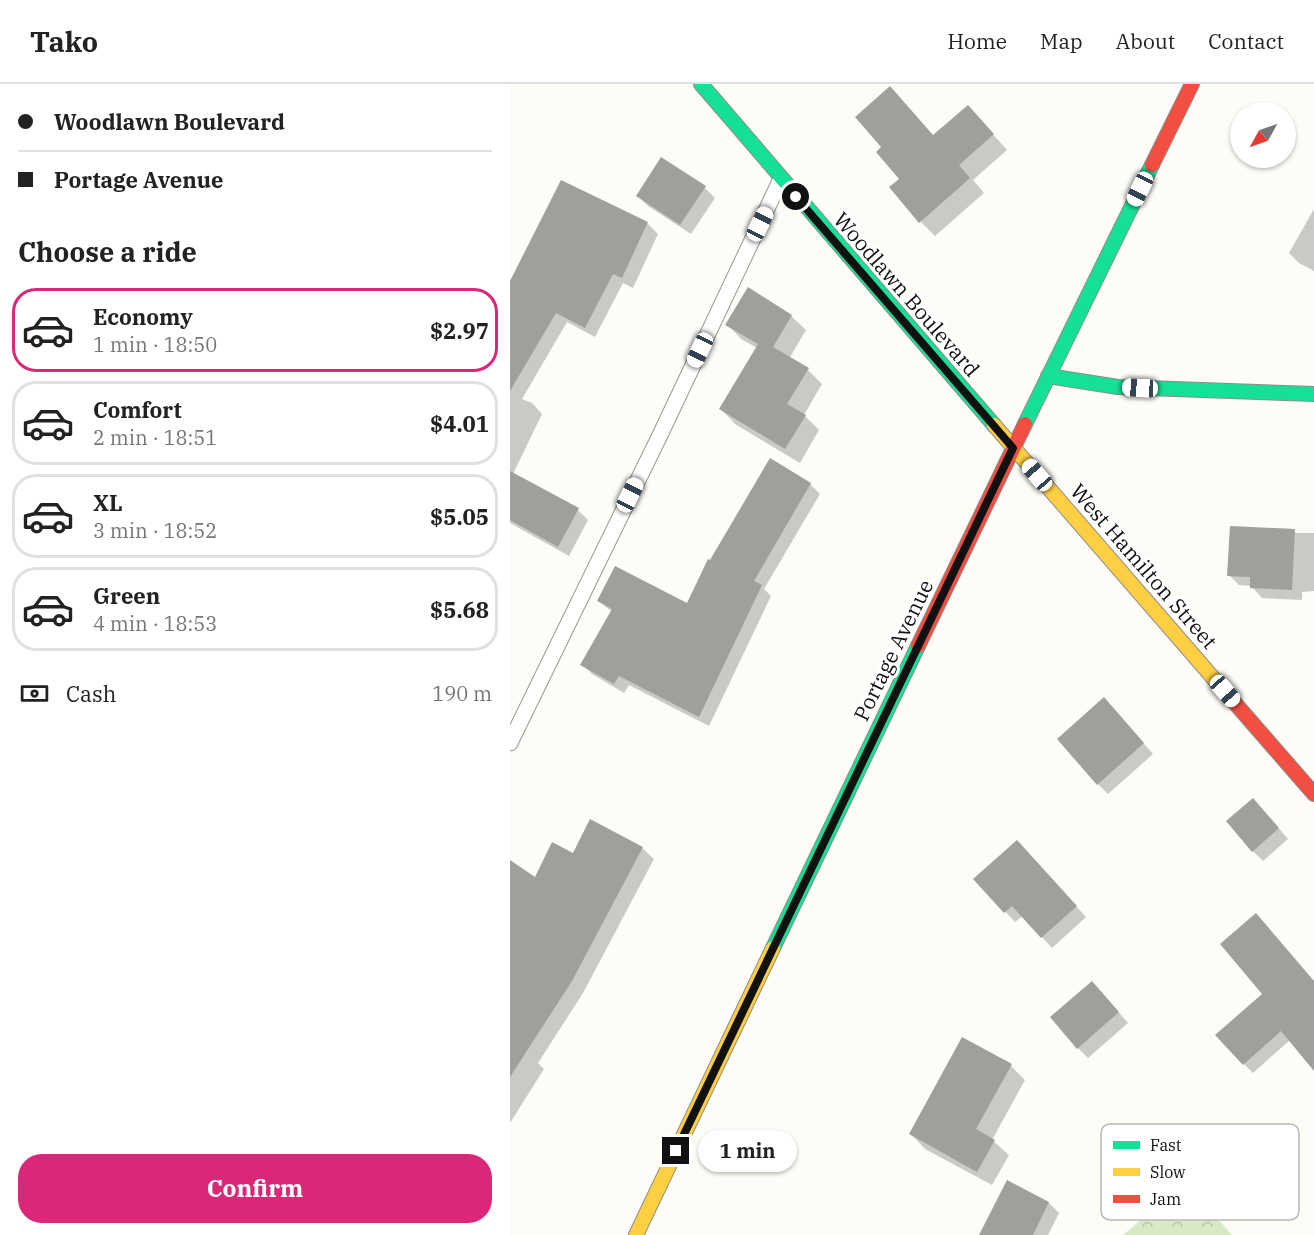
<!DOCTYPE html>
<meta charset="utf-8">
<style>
body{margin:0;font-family:"IBM Plex Serif",serif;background:#f2f2f2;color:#222;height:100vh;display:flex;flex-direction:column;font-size:22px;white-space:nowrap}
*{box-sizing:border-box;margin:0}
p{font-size:20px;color:#767676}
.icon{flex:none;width:33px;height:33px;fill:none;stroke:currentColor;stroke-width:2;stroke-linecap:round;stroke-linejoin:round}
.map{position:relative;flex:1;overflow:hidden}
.panel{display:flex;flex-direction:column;background:#fff;width:510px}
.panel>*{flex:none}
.banner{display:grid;align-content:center;height:132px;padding:0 18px;background:#fff}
.needle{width:39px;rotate:230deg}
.tools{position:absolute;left:720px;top:18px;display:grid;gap:12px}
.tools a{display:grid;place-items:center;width:66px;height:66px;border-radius:50%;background:#fff;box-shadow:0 2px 4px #0004;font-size:30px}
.end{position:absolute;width:27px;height:27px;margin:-14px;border:8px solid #111;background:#fff;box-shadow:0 0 0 3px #fff}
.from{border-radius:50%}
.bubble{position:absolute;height:42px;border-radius:21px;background:#fff;box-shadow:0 2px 4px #0004;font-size:20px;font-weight:700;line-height:42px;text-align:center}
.car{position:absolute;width:18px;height:36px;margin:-18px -9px;border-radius:8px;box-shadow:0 0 4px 2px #0007;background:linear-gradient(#fff 24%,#345 0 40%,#fff 0 76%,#345 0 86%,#fff 0)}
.banner b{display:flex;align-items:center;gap:21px;height:57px;font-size:22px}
.banner b+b{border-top:2px solid #e0e0e0}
.banner i{width:15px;height:15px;background:#222}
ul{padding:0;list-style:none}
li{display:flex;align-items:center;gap:18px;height:84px;margin:0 12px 9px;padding:0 6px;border:3px solid #e0e0e0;border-radius:24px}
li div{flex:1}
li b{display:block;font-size:22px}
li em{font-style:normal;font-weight:700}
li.on{border-color:#db2777}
li>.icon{width:54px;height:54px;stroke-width:1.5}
h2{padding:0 18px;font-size:27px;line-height:72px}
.pay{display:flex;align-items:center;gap:15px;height:66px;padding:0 18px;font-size:22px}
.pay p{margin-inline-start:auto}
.cta{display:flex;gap:12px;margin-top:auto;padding:12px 18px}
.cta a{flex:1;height:69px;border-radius:24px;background:#db2777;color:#fff;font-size:24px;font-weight:700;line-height:69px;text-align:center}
header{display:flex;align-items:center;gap:36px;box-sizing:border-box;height:84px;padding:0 30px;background:#fff;border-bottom:2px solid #e0e0e0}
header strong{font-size:28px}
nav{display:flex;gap:33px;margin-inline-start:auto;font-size:21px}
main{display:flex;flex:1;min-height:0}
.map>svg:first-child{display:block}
.forest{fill:url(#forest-crowns)}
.shadow{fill:#0003}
.building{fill:#a19f9c}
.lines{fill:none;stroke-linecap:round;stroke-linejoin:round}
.lane-casing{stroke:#979795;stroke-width:17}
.fast-casing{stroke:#8e8d8b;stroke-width:16}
.slow-casing{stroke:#8e8d8b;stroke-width:16}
.jam-casing{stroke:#8e8d8b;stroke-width:16}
.lane{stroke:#fffffe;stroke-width:15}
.fast{stroke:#16e098;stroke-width:14}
.slow{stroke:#ffcf43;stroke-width:14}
.jam{stroke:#f24e42;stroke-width:14}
.route{stroke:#111;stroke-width:8}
.labels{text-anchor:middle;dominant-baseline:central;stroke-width:6;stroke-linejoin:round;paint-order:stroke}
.street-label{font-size:21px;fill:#111;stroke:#fff}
.key{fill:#fff;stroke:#b8b8b8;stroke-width:1.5}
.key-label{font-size:16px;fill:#111}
</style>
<header>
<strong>Tako</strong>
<nav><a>Home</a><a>Map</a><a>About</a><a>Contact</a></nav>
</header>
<main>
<section class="panel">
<div class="banner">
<b><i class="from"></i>Woodlawn Boulevard</b>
<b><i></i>Portage Avenue</b>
</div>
<h2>Choose a ride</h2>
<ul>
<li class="on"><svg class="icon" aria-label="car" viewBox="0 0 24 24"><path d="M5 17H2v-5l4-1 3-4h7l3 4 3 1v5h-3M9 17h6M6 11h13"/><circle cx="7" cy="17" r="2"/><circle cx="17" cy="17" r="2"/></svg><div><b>Economy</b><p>1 min · 18:50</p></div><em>$2.97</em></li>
<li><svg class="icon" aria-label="car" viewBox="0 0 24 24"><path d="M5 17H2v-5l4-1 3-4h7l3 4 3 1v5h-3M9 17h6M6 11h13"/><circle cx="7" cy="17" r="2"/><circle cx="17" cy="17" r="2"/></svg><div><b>Comfort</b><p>2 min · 18:51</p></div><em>$4.01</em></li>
<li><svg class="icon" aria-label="car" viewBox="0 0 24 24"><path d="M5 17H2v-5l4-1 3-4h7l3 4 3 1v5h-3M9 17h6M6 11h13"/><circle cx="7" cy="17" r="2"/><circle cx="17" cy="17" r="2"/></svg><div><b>XL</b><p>3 min · 18:52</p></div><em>$5.05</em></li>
<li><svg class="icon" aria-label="car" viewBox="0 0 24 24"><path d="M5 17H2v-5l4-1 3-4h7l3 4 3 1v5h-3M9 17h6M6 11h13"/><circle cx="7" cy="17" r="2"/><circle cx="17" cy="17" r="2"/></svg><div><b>Green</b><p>4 min · 18:53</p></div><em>$5.68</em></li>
</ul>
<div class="pay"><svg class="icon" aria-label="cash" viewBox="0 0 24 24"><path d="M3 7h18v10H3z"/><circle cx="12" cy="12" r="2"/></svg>Cash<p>190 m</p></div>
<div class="cta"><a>Confirm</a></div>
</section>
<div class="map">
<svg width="804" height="1151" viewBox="0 0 804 1151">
<defs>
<pattern id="forest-crowns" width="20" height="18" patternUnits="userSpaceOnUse" patternTransform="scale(1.5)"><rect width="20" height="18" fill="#d8eac5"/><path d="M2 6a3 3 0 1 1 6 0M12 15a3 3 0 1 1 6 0" fill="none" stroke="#b8c8a8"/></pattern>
</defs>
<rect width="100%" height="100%" fill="#fdfcf7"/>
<path class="forest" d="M675,1098L722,1151H613Z"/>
<path class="shadow" d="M472,38L497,66L463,96L474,109L425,152L411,138L391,95L424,52Z
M51,98L138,140L148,150L123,204L113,199L85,253L57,238L12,315L22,319L32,330L3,390L68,426L78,436L59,472L0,439V199Z
M195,104L205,114L181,150L138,122L128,112Z
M804,125V187L789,179L779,169Z
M281,232L296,246L279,275L298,286L312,300L294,331L309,346L290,379L225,340L211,325L247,264L231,255L217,240Z
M260,376L300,400L310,410L254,505L261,512L199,642L119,601L114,609L82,590L72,580L102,528L89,517L178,521L200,478Z
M784,447L786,449H804V507L792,508V516L752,514L741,502L729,501L719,491Z
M604,626L643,670L598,710L588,700Z
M753,726L778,755L753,777L743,767Z
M132,764L144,775L73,909L28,979L34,985L0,1039V778L25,795L64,771Z
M517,768L576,833L542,864L513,832L505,838L465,795Z
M804,898V984L780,956L743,989L734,980Z
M592,909L618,939L578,974L568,964Z
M501,982L515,996L482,1056L499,1071L482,1101L415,1065L401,1050Z
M539,1119L549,1129L538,1151H470Z"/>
<path class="building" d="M380,2L423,51L458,21L484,50L449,81L460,94L409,139L379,103L389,95L366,68L371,63L345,33Z
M151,73L196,102L170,141L126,112Z
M51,96L138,138L112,194L103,190L75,244L46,229L0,307V197Z
M238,203L282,231L263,263L299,284L277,320L296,331L275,365L209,325L248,260L215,241Z
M260,374L301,399L244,497L252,501L189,633L109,592L104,600L70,581L102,525L87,517L105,482L177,519L198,475L200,476Z
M0,387L69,424L48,463L0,436Z
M720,442L785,445L782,506L740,504V493L717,492Z
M594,613L634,659L587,701L547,655Z
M743,714L769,744L742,768L716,737Z
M80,735L133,763L62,897L0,993V776L25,793L42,758L63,769Z
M507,756L567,822L531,854L502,822L494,829L463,795Z
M746,829L804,897V987L771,947L733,981L705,951L752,910L710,860Z
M582,897L609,928L567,965L540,933Z
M452,953L502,980L466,1045L485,1056L467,1088L399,1050Z
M497,1096L539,1118L523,1151H469Z"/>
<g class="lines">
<defs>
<path id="lane" d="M0,659L151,349L271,95"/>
<path id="fast" d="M191,0L484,341
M538,292L608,303L804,310
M515,340L642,81
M263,864L408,562"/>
<path id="slow" d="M484,341L724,618
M126,1151L263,864"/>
<path id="jam" d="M642,81L682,0
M408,562L515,340
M724,618L804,710"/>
</defs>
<use href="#lane" class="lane-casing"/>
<use href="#fast" class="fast-casing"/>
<use href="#slow" class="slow-casing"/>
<use href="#jam" class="jam-casing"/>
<use href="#lane" class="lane"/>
<use href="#fast" class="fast"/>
<use href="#slow" class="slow"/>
<use href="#jam" class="jam"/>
</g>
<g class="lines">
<path class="route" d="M166,1067L503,364L286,113"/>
</g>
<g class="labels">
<g class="street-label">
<text transform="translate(397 210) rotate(49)">Woodlawn Boulevard</text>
<text transform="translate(634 482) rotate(49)">West Hamilton Street</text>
<text transform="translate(383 566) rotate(-64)">Portage Avenue</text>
</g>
</g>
<rect x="591" y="1040" width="198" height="96" rx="9" class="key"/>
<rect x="603" y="1057" width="27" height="8" fill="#16e098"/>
<rect x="603" y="1084" width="27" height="8" fill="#ffcf43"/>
<rect x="603" y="1111" width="27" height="8" fill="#f24e42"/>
<g class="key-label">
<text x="640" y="1067">Fast</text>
<text x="640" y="1094">Slow</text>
<text x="640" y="1121">Jam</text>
</g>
</svg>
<div class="tools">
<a><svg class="needle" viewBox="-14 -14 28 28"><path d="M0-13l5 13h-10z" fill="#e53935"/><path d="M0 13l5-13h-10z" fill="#767676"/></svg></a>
</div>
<i class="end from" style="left:286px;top:113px"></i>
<i class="end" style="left:166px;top:1067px"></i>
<div class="bubble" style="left:188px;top:1046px;width:99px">1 min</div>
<i class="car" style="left:630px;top:105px;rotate:206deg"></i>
<i class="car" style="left:250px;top:140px;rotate:26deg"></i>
<i class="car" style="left:190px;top:266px;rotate:205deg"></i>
<i class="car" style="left:630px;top:304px;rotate:273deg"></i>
<i class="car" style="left:527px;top:391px;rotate:319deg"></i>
<i class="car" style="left:120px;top:411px;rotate:26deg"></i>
<i class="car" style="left:715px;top:607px;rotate:139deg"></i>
</div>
</main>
